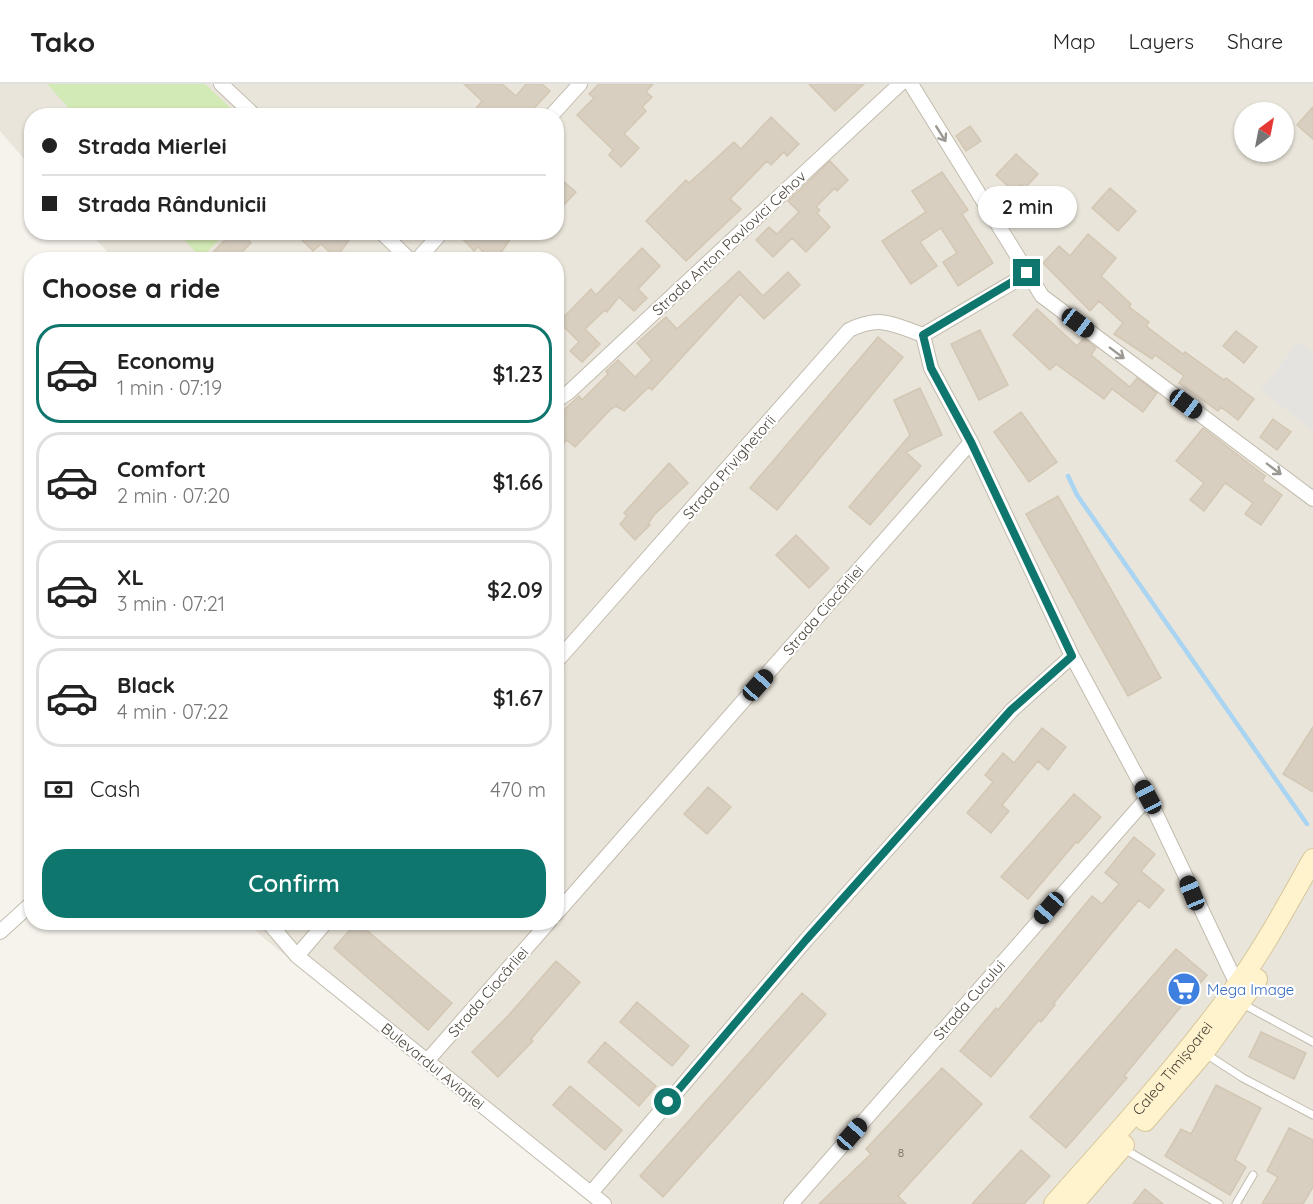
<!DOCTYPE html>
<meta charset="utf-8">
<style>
body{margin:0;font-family:Quicksand,sans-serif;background:#f2f2f2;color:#222;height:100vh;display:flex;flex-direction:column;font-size:22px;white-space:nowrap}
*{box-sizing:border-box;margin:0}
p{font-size:20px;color:#767676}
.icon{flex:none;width:33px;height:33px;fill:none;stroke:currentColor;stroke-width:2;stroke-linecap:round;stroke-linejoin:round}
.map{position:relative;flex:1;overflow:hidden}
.side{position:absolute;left:24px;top:168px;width:540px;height:678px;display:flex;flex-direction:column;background:#fff;border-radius:24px;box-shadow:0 2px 4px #0004}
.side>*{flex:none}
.hud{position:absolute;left:24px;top:24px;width:540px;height:132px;border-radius:24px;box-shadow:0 2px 4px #0004;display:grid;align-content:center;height:132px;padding:0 18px;background:#fff}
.needle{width:39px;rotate:32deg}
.tools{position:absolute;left:1234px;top:18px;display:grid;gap:12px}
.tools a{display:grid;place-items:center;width:60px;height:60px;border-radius:50%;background:#fff;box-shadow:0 2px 4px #0004;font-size:30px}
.end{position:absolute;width:27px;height:27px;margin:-14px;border:8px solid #0f766e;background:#fff;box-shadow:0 0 0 3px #fff}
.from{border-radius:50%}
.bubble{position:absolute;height:42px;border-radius:21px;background:#fff;box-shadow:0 2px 4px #0004;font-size:20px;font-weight:600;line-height:42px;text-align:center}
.car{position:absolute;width:18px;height:36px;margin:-18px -9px;border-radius:8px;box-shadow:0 0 4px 2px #0007;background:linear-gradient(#222 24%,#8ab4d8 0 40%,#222 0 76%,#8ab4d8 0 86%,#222 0)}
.hud b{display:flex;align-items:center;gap:21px;height:57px;font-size:22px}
.hud b+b{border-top:2px solid #e0e0e0}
.hud i{width:15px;height:15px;background:#222}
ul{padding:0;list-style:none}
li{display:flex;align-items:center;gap:18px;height:99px;margin:0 12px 9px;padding:0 6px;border:3px solid #e0e0e0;border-radius:24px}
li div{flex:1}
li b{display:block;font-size:22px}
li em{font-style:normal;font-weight:600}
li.current{border-color:#0f766e}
li>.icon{width:54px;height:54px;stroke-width:1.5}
h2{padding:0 18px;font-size:27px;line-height:72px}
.pay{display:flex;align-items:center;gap:15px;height:66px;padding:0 18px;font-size:22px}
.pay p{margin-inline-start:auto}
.action{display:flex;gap:12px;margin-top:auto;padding:12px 18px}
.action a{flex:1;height:69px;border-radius:24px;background:#0f766e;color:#fff;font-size:24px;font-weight:600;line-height:69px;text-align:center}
header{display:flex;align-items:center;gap:36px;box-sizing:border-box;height:84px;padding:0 30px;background:#fff;border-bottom:2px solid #e0e0e0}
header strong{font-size:28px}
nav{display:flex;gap:33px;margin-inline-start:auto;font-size:21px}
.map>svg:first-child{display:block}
.residential{fill:#eae5da;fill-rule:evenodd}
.green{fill:#d2eab5}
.parking{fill:#e5e3e0}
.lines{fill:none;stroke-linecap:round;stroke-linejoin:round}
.stream{stroke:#a9d4f2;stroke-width:4.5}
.building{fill:#d8cfc1;stroke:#d3c7b4;stroke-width:1.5}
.lane-casing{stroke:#c2bbae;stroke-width:9}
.street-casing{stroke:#c2bbae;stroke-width:16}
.secondary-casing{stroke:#d6c79b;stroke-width:22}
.lane{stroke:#fff;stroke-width:7}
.street{stroke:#fff;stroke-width:14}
.secondary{stroke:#fff3cd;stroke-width:20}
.oneway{stroke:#9c9892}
.route{stroke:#0f766e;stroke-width:8}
.labels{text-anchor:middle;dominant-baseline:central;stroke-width:4.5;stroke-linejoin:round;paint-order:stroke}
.number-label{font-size:12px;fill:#6e675b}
.street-label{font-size:15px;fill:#4b4439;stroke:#fff}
.shop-label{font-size:15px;fill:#366cbe;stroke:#fff;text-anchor:start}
</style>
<header>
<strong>Tako</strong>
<nav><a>Map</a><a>Layers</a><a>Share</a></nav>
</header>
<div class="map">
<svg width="1313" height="1120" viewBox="0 0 1313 1120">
<rect width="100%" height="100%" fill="#f6f3ec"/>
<path class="residential" d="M0,0H1313V1120H601L266,856L247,839L556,838V176L114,175L90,149L556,148V32H32L31,83L0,47ZM1245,28H1284V68H1245Z"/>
<path class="green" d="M47,0H205L238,31H75Z
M178,149H226L201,174Z"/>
<path class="parking" d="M1298,258L1313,269V347L1261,306Z"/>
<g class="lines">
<path class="stream" d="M1068,392L1077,411L1307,740"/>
</g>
<path class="building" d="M464,0H502L516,12L526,0H542L550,7L527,32H470L482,17Z
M599,0H653L646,8L652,13L642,23L646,27L624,50L639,64L621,83L609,71L613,66L577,31L594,14L589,10Z
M809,0H864L835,27Z
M1313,23V55L1297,41Z
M771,33L799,60L787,72L784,68L771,81L767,77L730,115L741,125L686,177L646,137L686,96L689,99L734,58L741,65Z
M970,42L981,57L966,67L956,52Z
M1016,70L1038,90L1025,104L1021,100L1014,108L996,91Z
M830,77L848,96L837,107L835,104L816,123L820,126L817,129L830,143L806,168L792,154L773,173L756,156L769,143L777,150L799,128L788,117Z
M942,88L968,126L962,130L993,179L958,202L943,178L957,169L941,144L920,158L937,182L911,200L882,157L926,128L912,107Z
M556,91L576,108L556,129Z
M1110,104L1136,127L1118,147L1092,124Z
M233,148H241L251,159L234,176H205Z
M294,148H355L336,174L321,160L313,167Z
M456,148H515L496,176H492L478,163L474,167Z
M1088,150L1116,174L1101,192L1131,220L1129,223L1149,238L1146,242L1183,270L1185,268L1224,296L1226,294L1254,315L1238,336L1221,323L1218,327L1179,299L1184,292L1155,271L1152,275L1114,250L1123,239L1099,217L1090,227L1043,179L1059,162L1070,172Z
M642,164L660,182L638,205L647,214L634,227L619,213L607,228L605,226L585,245L600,260L582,278L570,267L579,258L559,238L591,205L596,211Z
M739,187L763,212L788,188L800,201L764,235L740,210L652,306L649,303L624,327L616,322L611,325L575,363L567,356L564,359L556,351V333L579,312L582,316L608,290L606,287L618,276L635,293L652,276L637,259L666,233L677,245Z
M1037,225L1077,262L1084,254L1096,264L1091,271L1130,303L1137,294L1157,309L1143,328L1112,305L1104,315L1056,280L1050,286L1013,251Z
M980,246L1008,301L979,316L951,260Z
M1236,247L1257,263L1244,279L1223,262Z
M878,253L903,273L777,426L750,404Z
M920,304L942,351L906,368L921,382L870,441L849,423L910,351L894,316Z
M1021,328L1057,378L1029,398L994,348Z
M1273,335L1291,348L1277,366L1260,353Z
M1203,344L1265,392L1262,397L1282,411L1261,441L1245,430L1253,419L1225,399L1204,427L1190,416L1204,399L1176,377Z
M669,379L688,399L654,431L648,440L650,441L635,456L620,440L627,432L624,429Z
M1058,412L1161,594L1128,612L1026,430Z
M796,451L829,484L809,504L776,471Z
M1313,643V708L1283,690Z
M1042,644L1066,663L1048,686L1038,677L1002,721L1009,727L991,749L967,729L993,698L985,691L1003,669L1014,679Z
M708,703L731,723L707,750L684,730Z
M1074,710L1101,733L1078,759L1076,758L1028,815L1001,793Z
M1134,753L1155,770L1141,787L1164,806L1149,824L1139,816L1054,919L1055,921L1041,938L1039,936L991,993L960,967L996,924L998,926L1092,812L1102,820L1119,800L1105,789Z
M357,838L452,919L428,946L334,864Z
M1176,865L1207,891L1124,992L1127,994L1066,1064L1030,1033Z
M556,877L580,898L531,955L533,957L498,993L472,968L508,932Z
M802,909L826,930L663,1113L640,1092Z
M637,918L689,962L672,982L620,938Z
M1261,948L1306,969L1294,995L1249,973Z
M605,958L656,1002L639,1022L588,978Z
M942,984L982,1020L898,1112L906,1120H819L871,1070L866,1065Z
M1216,1001L1261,1024L1235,1076L1246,1083L1230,1111L1165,1072L1181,1045L1191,1050Z
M570,1002L622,1046L605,1066L553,1021Z
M1289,1044L1313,1056V1103L1303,1120H1262L1278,1093L1267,1087Z
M1021,1066L1050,1092L1024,1120H972Z
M1145,1105L1163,1120H1133Z"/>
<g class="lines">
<defs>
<path id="lane" d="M1241,919L1313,958
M1206,970L1243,994L1313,1031
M1124,1065L1219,1120
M1236,1120L1253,1091"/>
<path id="street" d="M221,0L255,32
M911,0L1042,212L1313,415
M551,32L580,0
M381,148L410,176
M417,176L442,148
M1027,190L923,251L931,284L971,358L1072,572L1148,713L1233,892L1239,898
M556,317L569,308L900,0
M556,578L849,246C881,231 892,240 923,251
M556,830L971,358
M268,838L297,872L604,1120
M0,848L32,819
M297,872L326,838
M427,977L549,838
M591,1109L806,856L1012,626L1072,572
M791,1120L1148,713"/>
<g id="secondary">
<path d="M1145,1037L1204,968L1257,895"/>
<path id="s1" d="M1054,1120C1115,1052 1176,984 1230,911C1262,868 1287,821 1313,775"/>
<path d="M1073,1120L1124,1061"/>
</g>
</defs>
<use href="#lane" class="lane-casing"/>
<use href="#street" class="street-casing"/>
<use href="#secondary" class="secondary-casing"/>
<use href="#lane" class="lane"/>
<use href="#street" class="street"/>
<use href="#secondary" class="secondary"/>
</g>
<defs><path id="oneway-shaft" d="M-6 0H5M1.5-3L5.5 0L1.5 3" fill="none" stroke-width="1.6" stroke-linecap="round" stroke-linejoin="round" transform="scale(1.5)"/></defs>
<g class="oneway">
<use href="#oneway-shaft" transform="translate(941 50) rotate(58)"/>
<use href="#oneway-shaft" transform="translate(1117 269) rotate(37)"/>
<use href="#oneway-shaft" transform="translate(1274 385) rotate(37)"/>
</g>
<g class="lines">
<path class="route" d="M668,1018L806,856L1011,626L1072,572L971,358L931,284L923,251L1027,189"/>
</g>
<defs>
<symbol id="supermarket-disc" viewBox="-11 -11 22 22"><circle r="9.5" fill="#3f7fe0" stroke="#fff"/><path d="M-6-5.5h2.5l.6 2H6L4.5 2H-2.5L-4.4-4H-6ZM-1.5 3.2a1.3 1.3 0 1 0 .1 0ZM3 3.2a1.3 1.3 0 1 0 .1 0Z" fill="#fff"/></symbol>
</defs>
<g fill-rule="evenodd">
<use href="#supermarket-disc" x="1165" y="886" width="38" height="38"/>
</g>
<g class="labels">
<g class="number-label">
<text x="901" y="1068">8</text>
</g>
<g class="street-label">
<text transform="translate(729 159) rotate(-43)">Strada Anton Pavlovici Cehov</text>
<text transform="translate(729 383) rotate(-49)">Strada Privighetorii</text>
<text transform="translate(823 526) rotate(-49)">Strada Ciocârliei</text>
<text transform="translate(488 908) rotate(-49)">Strada Ciocârliei</text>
<text transform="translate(969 916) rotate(-49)">Strada Cucului</text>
<text transform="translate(433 982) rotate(39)">Bulevardul Aviației</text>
<text stroke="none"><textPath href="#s1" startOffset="180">Calea Timișoarei</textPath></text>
</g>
<g class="shop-label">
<text x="1207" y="905">Mega Image</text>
</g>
</g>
</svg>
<div class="tools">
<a><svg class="needle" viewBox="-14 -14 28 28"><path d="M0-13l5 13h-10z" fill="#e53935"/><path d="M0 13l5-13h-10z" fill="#767676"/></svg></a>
</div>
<i class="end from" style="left:668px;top:1018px"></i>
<i class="end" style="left:1027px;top:189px"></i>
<div class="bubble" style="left:978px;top:102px;width:99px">2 min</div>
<i class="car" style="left:1078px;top:239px;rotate:127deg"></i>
<i class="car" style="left:1186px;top:320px;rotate:127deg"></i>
<i class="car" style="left:758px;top:601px;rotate:42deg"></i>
<i class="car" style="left:1148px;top:713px;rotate:332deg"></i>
<i class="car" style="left:1192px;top:809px;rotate:338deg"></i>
<i class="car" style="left:1049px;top:824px;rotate:221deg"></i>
<i class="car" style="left:852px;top:1050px;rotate:41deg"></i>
<div class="hud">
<b><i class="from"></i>Strada Mierlei</b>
<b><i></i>Strada Rândunicii</b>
</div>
<section class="side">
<h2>Choose a ride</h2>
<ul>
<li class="current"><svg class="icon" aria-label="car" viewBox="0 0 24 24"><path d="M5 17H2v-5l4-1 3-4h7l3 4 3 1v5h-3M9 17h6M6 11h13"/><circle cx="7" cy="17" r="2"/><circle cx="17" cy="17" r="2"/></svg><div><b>Economy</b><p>1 min · 07:19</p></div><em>$1.23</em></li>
<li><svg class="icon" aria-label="car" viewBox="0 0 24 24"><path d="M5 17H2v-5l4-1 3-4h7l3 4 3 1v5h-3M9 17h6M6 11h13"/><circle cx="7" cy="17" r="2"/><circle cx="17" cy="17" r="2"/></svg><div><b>Comfort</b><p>2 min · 07:20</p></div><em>$1.66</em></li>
<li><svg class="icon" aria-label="car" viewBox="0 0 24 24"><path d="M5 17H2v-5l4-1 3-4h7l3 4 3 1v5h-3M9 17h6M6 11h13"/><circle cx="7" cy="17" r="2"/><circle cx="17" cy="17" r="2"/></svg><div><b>XL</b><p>3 min · 07:21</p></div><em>$2.09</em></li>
<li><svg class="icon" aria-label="car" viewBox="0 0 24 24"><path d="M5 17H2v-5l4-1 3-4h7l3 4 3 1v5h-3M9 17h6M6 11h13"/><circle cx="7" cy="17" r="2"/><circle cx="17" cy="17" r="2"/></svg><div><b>Black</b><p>4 min · 07:22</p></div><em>$1.67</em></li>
</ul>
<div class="pay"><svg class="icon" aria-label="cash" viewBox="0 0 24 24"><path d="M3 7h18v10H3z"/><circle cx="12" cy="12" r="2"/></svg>Cash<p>470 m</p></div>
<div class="action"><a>Confirm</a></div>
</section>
</div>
